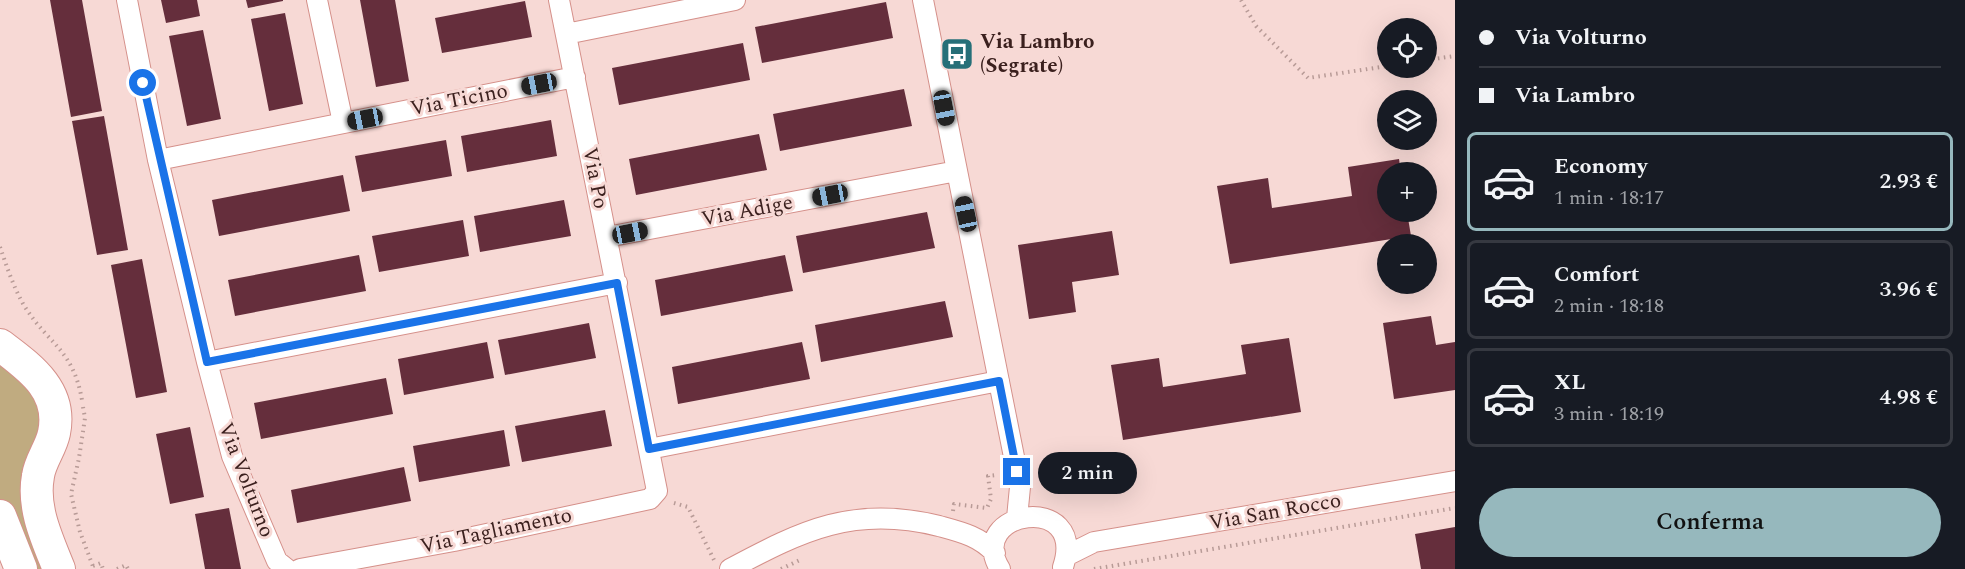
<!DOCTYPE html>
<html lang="it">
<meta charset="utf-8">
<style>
body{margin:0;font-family:Spectral,serif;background:#242831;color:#f1f3f6;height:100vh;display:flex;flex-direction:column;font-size:22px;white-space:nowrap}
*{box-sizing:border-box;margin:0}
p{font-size:20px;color:#9ea1a6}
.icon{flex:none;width:33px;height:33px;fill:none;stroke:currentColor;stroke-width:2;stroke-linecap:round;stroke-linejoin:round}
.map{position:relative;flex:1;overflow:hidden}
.panel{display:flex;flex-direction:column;background:#171b24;width:510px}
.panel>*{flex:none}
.top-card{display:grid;align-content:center;height:132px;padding:0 24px;background:#171b24}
.fabs{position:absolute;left:1377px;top:18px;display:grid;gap:12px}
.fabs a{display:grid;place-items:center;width:60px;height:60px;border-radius:50%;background:#171b24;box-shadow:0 6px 24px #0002;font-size:30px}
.end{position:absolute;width:27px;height:27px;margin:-14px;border:8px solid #1a73e8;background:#fff;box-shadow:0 0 0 3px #fff}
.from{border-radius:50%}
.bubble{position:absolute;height:42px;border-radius:21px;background:#171b24;box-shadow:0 6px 24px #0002;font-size:20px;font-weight:600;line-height:42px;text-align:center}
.car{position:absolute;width:18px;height:36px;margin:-18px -9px;border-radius:8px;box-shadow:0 0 4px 2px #0007;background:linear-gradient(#222 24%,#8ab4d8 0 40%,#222 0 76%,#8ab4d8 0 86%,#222 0)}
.top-card b{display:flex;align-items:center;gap:21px;height:57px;font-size:22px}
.top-card b+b{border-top:2px solid #363941}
.top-card i{width:15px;height:15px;background:#f1f3f6}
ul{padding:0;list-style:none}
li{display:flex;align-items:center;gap:18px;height:99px;margin:0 12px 9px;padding:0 12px;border:3px solid #363941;border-radius:9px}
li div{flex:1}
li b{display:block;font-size:22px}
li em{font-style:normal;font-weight:600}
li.selected{border-color:#96b8bd}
li>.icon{width:54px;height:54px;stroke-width:1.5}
.action{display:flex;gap:12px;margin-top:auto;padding:12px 24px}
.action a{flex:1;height:69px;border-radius:36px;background:#96b8bd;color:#111;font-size:24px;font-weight:600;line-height:69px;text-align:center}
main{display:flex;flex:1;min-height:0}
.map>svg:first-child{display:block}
.green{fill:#c0ab80}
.building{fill:#652e3c}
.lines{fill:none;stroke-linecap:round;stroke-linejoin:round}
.street-casing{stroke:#d5908a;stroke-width:22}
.primary-casing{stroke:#d5908a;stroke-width:34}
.path{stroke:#b89b97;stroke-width:4;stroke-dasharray:1.5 4.5;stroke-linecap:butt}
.street{stroke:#fff;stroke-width:20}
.primary{stroke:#fff;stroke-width:32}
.route{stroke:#1a73e8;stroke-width:8}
.labels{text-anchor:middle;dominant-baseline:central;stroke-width:6;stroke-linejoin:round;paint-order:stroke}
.poi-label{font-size:21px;font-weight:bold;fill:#3b201e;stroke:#f7d9d5;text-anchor:start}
.street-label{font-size:21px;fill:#3b201e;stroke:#f7d9d5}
</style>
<main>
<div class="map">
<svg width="1455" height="569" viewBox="0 0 1455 569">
<rect width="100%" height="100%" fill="#f7d9d5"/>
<path class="green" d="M0,366L8,368L43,406L48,569H26L0,503Z"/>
<path class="building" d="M50,0H82L102,111L71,117Z
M161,0H197L200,16L166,23Z
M246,0H283V1L248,8Z
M360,0H395L409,81L376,87Z
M525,1L532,37L442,53L435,18Z
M886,2L893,38L762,63L755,27Z
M285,13L303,104L269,111L251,19Z
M203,30L221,119L187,126L169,36Z
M743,43L750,80L619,105L612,68Z
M904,89L912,126L780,151L773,114Z
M104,116L128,250L97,255L72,121Z
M551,120L557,156L467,172L461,136Z
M759,134L767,170L636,195L629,159Z
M446,140L452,176L362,192L355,156Z
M1399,159L1401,172H1388V212H1407L1411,236L1230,264L1217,186L1268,178L1272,208L1352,196L1348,167Z
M343,175L350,211L219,236L212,200Z
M564,200L571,236L480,252L474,216Z
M927,212L935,248L803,273L796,236Z
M463,220L469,256L379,272L372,236Z
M1112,231L1119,275L1072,282L1076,312L1029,319L1018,245Z
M359,255L366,291L235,316L228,280Z
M785,255L793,291L661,316L655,280Z
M142,259L167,392L136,398L111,265Z
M945,301L953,337L821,362L815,325Z
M1431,316L1436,345L1455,342V390L1394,399L1383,323Z
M589,323L596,358L505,375L498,340Z
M1289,338L1301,412L1123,440L1111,365L1159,358L1163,387L1246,374L1241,345Z
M487,342L494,378L404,395L398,359Z
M802,342L810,379L678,404L672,367Z
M386,378L393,414L261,439L254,403Z
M605,410L612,446L522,462L515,426Z
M190,427L204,497L170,504L156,434Z
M504,430L510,466L419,482L413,446Z
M404,467L411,501L297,523L291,490Z
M229,508L241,569H205L195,514Z
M1455,527V569H1421L1415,534Z"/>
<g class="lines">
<defs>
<path id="street" d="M127,0L158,160L207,362L232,456L277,561L287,569
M317,0L343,123
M923,0L1020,487L1017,518
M566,34L735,0
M158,160L575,77
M607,237L957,171
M207,362L617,283
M649,449L999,381
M1066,556L1094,542L1455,481
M300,569L454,541L650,499L657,491L559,0
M730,569C803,530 854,505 939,526C961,532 979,536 995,553
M1000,569C964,510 1088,491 1063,567"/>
<path id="primary" d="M0,345C29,367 63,390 54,433C51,448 40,461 38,476C32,508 47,539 59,569
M0,516L21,569"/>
</defs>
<use href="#street" class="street-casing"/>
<use href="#primary" class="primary-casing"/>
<path class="path" d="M1241,0L1256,26L1308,78L1388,66
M1426,60L1455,56
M0,247C7,267 14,289 25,307C49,345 73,349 82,400
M83,407L85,418L79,458L71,494L80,532L94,569
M674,503L688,507L714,560
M953,511L954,504L987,508L991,499L988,476L997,475
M93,566L101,563L103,569
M117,569L126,565L128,569
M781,569L802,559
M1094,569L1455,508"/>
<use href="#street" class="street"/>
<use href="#primary" class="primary"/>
</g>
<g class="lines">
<path class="route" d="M143,83L207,362L617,283L649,449L999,381L1017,472"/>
</g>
<defs>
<symbol id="bus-square" viewBox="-11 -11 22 22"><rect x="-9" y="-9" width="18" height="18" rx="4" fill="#266f78" stroke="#f7d9d5"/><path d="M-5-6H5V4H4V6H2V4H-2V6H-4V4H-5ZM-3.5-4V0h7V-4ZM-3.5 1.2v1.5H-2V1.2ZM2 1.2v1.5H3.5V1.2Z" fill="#fff"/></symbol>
</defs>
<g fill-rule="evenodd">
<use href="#bus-square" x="938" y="35" width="38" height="38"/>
</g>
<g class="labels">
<g class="poi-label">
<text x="980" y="42">Via Lambro<tspan x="980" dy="24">(Segrate)</tspan></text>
</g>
<g class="street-label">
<text transform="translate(459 100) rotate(-11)">Via Ticino</text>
<text transform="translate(595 178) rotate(79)">Via Po</text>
<text transform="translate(747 211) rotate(-11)">Via Adige</text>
<text transform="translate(246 480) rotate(69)">Via Volturno</text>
<text transform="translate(1275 512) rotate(-10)">Via San Rocco</text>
<text transform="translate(496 531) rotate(-12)">Via Tagliamento</text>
</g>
</g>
</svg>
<div class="fabs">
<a><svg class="icon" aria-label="locate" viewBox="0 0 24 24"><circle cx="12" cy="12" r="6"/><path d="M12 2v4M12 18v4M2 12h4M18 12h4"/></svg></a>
<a><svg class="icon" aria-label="layers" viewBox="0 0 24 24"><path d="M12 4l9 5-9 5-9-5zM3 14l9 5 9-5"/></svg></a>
<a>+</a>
<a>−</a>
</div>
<i class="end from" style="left:143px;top:83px"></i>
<i class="end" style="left:1017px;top:472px"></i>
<div class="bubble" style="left:1038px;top:452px;width:99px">2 min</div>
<i class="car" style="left:539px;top:84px;rotate:259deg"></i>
<i class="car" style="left:944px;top:108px;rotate:169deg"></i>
<i class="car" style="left:365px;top:119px;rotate:259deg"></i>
<i class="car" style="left:830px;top:195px;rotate:259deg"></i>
<i class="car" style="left:966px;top:214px;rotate:348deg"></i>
<i class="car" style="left:630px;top:233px;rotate:79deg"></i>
</div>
<section class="panel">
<div class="top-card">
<b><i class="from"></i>Via Volturno</b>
<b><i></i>Via Lambro</b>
</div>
<ul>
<li class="selected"><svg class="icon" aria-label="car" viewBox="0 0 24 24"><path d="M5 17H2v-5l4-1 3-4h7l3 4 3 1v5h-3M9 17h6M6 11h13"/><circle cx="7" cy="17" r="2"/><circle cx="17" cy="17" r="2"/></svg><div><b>Economy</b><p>1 min · 18:17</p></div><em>2.93 €</em></li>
<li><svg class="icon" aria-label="car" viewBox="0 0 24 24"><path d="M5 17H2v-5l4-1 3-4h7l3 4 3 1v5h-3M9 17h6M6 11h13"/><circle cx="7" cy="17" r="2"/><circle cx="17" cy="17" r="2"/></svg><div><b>Comfort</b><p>2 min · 18:18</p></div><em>3.96 €</em></li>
<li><svg class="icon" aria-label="car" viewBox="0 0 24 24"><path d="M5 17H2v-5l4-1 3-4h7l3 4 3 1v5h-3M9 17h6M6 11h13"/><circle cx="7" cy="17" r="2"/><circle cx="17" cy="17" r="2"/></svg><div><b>XL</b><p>3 min · 18:19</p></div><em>4.98 €</em></li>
</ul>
<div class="action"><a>Conferma</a></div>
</section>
</main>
